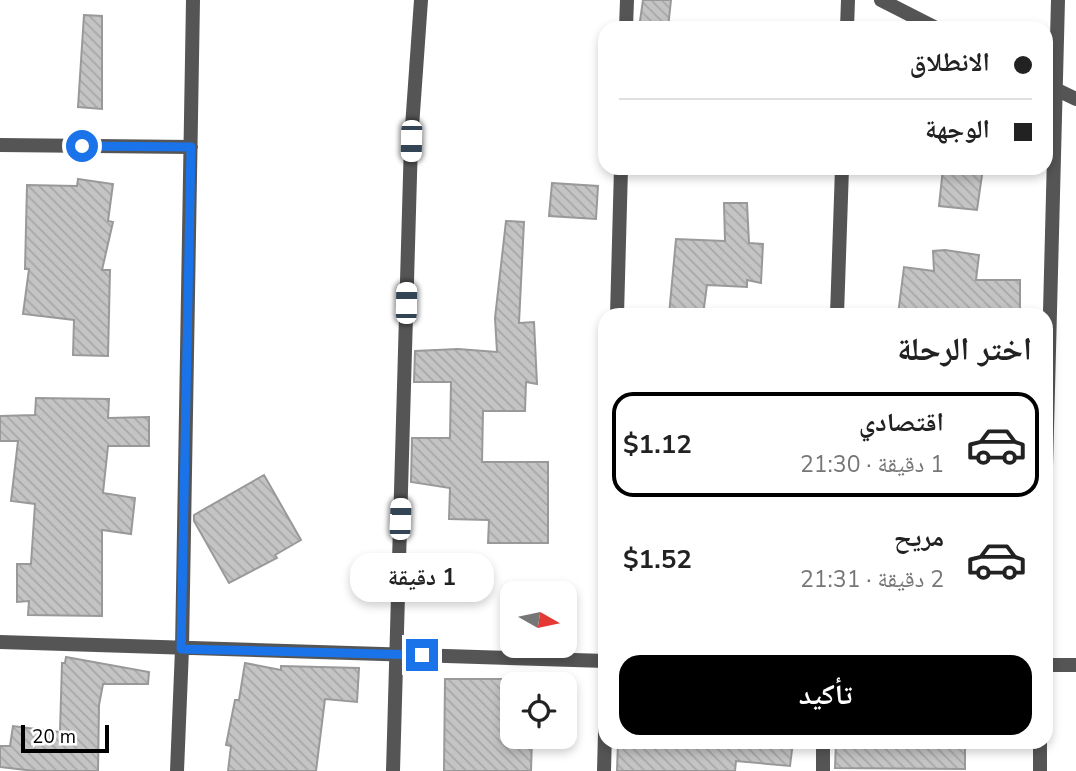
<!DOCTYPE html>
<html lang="ar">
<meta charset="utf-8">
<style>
body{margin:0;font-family:"Nunito Sans","Noto Naskh Arabic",sans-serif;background:#f2f2f2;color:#222;direction:rtl;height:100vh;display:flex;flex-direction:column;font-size:26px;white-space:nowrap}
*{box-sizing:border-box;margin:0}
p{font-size:23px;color:#767676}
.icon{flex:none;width:38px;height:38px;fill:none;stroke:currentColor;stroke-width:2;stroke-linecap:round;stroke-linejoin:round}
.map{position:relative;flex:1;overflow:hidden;direction:ltr}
.details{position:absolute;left:598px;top:308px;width:455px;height:441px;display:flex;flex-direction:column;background:#fff;border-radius:21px;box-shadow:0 4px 10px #0003;direction:rtl}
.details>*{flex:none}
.top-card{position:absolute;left:598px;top:21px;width:455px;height:154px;border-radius:21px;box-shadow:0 4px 10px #0003;direction:rtl;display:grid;align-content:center;height:154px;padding:0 21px;background:#fff}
.needle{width:46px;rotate:99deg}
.fabs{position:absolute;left:500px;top:581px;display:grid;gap:14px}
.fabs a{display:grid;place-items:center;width:77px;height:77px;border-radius:14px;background:#fff;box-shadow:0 4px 10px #0003;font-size:35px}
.scale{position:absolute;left:21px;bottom:18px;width:88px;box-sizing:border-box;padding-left:7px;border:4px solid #000;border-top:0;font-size:19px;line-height:24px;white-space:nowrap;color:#000;-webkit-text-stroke:5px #fff;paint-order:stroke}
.end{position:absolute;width:32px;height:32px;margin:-16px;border:9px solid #1a73e8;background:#fff;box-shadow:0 0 0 4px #fff}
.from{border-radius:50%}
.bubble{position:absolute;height:49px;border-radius:21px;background:#fff;box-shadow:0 4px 10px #0003;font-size:23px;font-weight:700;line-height:49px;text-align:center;direction:rtl}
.car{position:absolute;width:21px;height:42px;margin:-21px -10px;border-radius:9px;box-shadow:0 0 5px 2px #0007;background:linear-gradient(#fff 24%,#345 0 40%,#fff 0 76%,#345 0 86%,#fff 0)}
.top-card b{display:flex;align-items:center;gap:24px;height:66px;font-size:26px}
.top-card b+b{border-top:2px solid #e0e0e0}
.top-card i{width:18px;height:18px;background:#222}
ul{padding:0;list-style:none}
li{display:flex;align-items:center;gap:21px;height:105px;margin:0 14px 10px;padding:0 7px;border:4px solid transparent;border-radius:21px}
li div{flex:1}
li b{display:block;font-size:26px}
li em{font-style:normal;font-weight:700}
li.selected{border-color:#000}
li>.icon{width:63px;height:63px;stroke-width:1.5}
h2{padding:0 21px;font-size:32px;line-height:84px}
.button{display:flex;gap:14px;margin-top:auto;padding:14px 21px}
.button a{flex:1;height:80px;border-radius:21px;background:#000;color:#fff;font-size:28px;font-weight:700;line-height:80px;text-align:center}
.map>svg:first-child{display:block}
.building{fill:url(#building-back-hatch);stroke:#999;stroke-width:2}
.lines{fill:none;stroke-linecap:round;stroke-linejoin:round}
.minor{stroke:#555;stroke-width:14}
.route{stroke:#1a73e8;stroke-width:9}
</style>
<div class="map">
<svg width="1076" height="771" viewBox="0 0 1076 771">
<defs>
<pattern id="building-back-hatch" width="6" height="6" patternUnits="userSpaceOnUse" patternTransform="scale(1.75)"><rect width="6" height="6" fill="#c4c4c4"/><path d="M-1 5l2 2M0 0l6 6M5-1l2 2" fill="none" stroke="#a7a7a7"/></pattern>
</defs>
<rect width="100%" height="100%" fill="#fff"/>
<path class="building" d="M643,0H671L668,28H639Z
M84,15L102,16V109L78,107Z
M943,168H983L977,210L939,206Z
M78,179L113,184L108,221L113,222L102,270H110L108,356L73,355L74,320L23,314L29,269H25L27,185L77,186Z
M552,183L598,186L596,219L549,216Z
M724,203H747L749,243L763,244L761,283L747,280V287L707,285L703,315H669L676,239L725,241Z
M506,221L524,222L519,323L534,322L537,384L526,382L525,411H483L482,462H548V543H488L489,520L449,519L450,488L411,482L412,438H450L451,382H414L415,351L458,349L497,352L495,318Z
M945,250L979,255L976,280H1020V315H898L904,267L934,271L933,251Z
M36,398L109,399L108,418L149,417V446H108L103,493L135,498L131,534L102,530V616L28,615L29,601L17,602V564H31L35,504L11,501L18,441H0V416L35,415Z
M264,475L301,540L275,555L277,558L229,583L194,521V515Z
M66,657L149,672L148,684H103L99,705L98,771H35L0,767V746H10L13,726L60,732L62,663H65Z
M245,663L281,670V666L359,668L357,702L325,699L316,771H228L231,746L226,745L235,700H239Z
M445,679H513V737H532L531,771H444Z
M618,742H793L790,766L736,761L735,771H617Z
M836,742H965V769L835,768Z"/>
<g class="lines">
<path class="minor" d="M881,0L936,28
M626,28L627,0
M847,28L848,0
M1049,86L1076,99
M0,145L191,147
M617,315L621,168
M837,315L842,168
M1046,467L1058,0
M0,642L606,661
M1046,665H1076
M177,771L182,649L193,0
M393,771L411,141L421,0
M604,771L606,695
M823,771V742
M1040,771V742"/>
</g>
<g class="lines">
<path class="route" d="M82,146L191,147L181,649L422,655"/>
</g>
</svg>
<div class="fabs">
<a><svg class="needle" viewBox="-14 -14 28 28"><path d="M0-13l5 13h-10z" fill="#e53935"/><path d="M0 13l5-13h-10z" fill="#767676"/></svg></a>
<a><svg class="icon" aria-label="locate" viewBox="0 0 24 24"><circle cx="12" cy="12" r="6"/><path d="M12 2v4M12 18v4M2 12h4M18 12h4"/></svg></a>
</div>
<div class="scale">20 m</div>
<i class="end from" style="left:82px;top:146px"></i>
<i class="end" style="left:422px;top:655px"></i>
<div class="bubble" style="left:350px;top:553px;width:144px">1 دقيقة</div>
<i class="car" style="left:411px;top:141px;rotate:181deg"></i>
<i class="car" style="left:406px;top:303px;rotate:1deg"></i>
<i class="car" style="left:400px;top:519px;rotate:2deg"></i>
<div class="top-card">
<b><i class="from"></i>الانطلاق</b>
<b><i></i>الوجهة</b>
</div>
<section class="details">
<h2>اختر الرحلة</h2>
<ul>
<li class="selected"><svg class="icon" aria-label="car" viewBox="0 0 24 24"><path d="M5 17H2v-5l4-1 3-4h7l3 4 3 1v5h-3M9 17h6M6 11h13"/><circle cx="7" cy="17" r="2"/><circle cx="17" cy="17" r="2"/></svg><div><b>اقتصادي</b><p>1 دقيقة · 21:30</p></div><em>$1.12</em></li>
<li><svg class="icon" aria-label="car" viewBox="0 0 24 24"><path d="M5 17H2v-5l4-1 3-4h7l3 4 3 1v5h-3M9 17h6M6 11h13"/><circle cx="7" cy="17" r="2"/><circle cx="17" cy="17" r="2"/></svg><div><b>مريح</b><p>2 دقيقة · 21:31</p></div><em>$1.52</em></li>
</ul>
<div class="button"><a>تأكيد</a></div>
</section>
</div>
